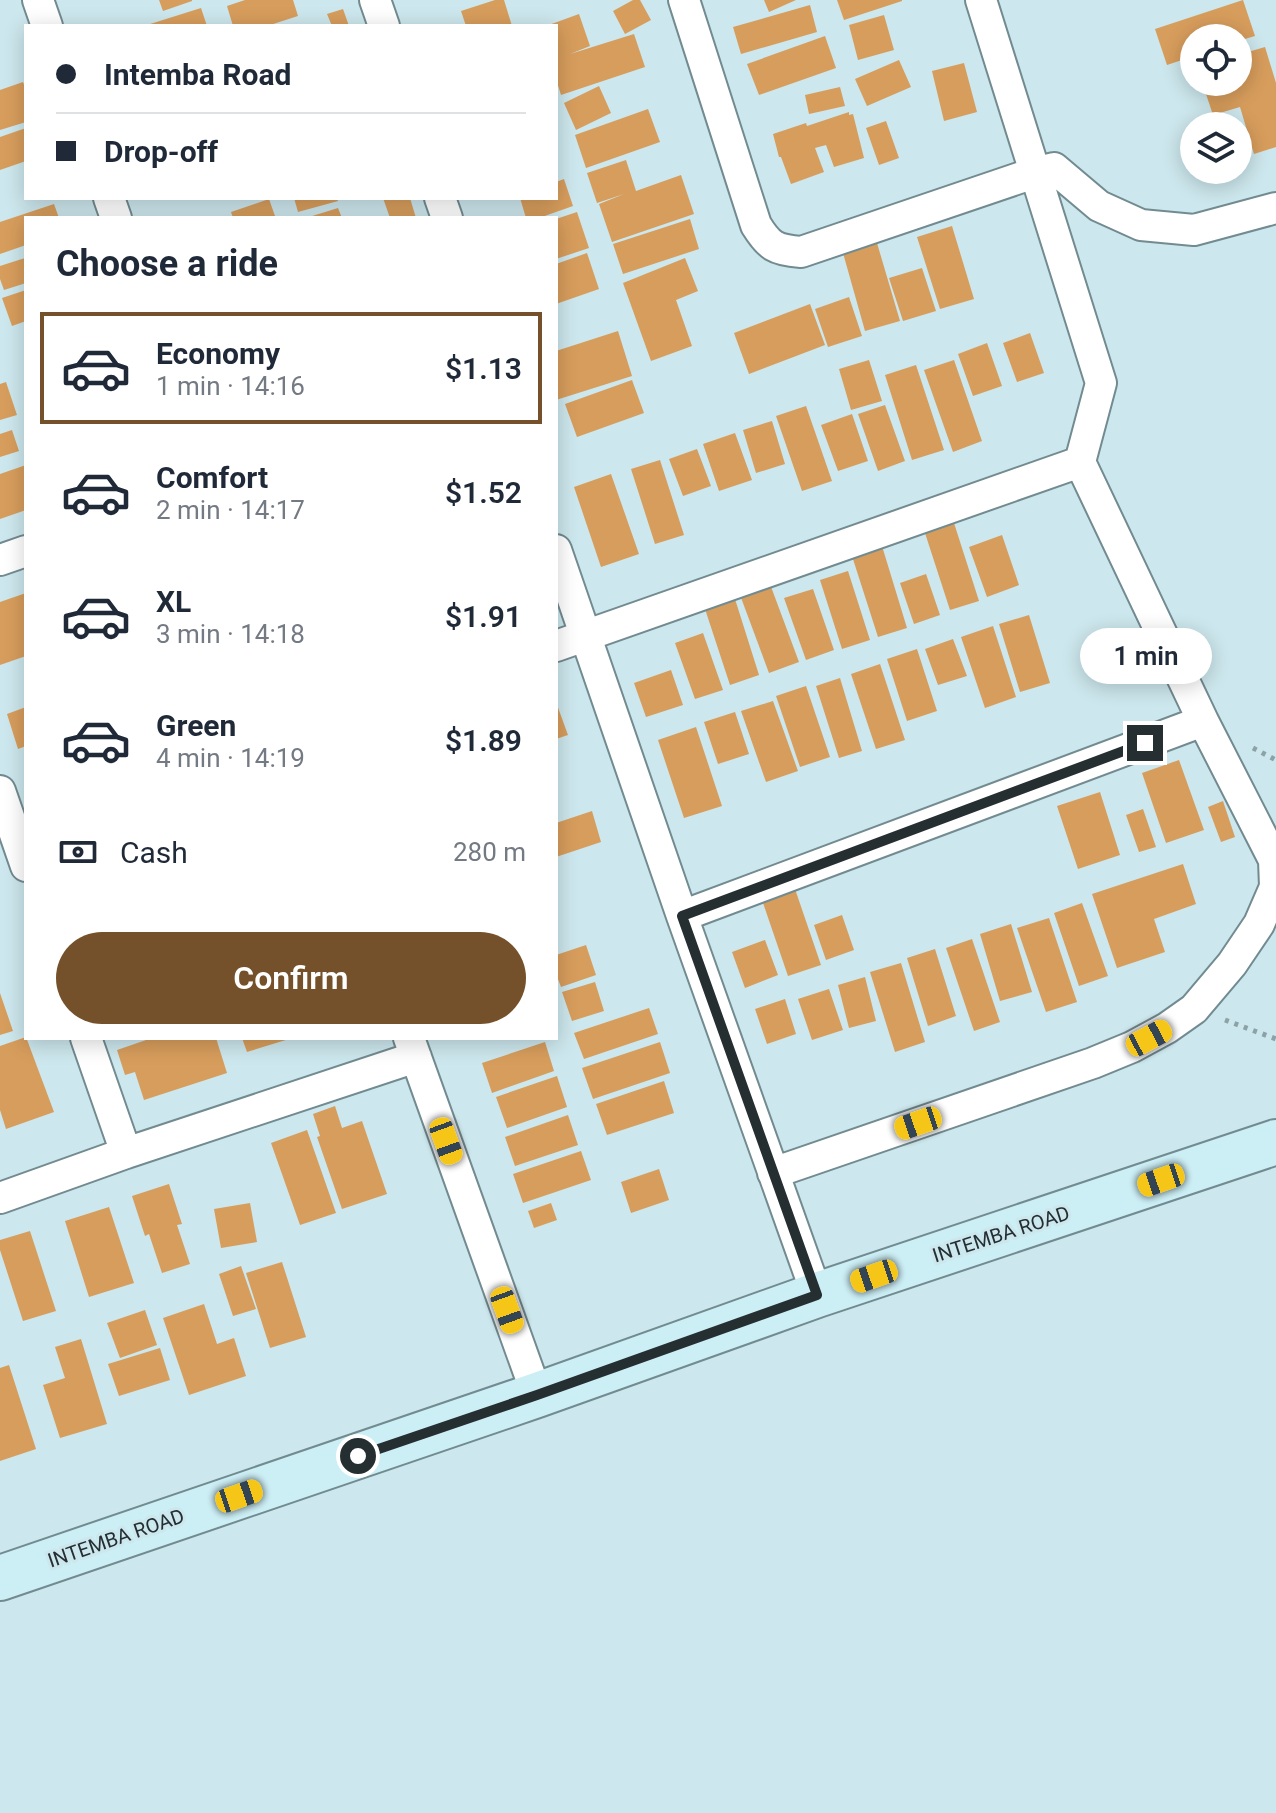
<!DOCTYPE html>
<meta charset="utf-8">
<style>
body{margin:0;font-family:Roboto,sans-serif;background:#f6f6f7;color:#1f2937;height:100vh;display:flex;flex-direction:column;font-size:30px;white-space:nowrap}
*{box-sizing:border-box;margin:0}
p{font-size:26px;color:#747a83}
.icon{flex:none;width:44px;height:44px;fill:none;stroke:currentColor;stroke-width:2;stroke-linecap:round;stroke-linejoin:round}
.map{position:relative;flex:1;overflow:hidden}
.details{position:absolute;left:24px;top:216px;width:534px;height:824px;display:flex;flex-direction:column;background:#fff;border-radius:0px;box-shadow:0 4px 20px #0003}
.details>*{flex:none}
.hud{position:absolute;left:24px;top:24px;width:534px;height:176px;border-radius:0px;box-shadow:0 4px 20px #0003;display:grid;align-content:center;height:176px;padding:0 32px;background:#fff}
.fabs{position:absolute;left:1180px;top:24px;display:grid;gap:16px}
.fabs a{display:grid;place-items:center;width:72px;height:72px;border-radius:50%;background:#fff;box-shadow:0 4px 20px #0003;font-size:40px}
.end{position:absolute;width:36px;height:36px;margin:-18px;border:10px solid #252f32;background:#fff;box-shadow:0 0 0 4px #fff}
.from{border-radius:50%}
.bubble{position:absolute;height:56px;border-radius:28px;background:#fff;box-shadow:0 4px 20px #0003;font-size:26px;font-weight:600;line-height:56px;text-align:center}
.car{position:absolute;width:24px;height:48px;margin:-24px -12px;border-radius:10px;box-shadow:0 0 6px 2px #0007;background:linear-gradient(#f5c518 24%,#345 0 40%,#f5c518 0 76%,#345 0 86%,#f5c518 0)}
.hud b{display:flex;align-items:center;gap:28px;height:76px;font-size:30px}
.hud b+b{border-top:2px solid #e0e1e3}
.hud i{width:20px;height:20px;background:#1f2937}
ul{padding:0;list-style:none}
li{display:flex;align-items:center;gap:24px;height:112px;margin:0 16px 12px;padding:0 16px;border:4px solid transparent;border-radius:0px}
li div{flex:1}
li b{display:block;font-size:30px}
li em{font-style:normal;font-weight:600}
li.selected{border-color:#74512a}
li>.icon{width:72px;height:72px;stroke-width:1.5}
h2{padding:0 32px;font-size:36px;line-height:96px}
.pay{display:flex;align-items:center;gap:20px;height:88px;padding:0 32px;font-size:30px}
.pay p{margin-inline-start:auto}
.action{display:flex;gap:16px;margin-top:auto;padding:16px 32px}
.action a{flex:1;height:92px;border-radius:48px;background:#74512a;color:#fff;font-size:32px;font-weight:600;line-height:92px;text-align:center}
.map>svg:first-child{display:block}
.building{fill:#d79d5c}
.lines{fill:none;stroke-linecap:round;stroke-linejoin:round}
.street-casing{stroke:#728b90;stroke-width:34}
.secondary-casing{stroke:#728b90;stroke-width:48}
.path{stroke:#8da2a7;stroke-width:5;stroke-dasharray:4 6;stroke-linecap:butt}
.street{stroke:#fff;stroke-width:30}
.secondary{stroke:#cceef5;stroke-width:44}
.route{stroke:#252f32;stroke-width:10}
.labels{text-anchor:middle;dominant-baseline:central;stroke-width:6;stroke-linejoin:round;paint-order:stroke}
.street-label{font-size:20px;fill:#252f32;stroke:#cce7ed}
</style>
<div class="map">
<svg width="1276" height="1813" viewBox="0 0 1276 1813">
<rect width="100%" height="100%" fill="#cce7ed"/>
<path class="building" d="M159,0H192V1L163,11Z
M245,0H293L298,16L267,26H233L227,6Z
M495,0H504L512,26H466L461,11Z
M633,0H640L651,20L625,34L613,11Z
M764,0H796L769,12Z
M837,0H902V1L844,20Z
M1243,0L1255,36L1238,41V38H1194V56L1167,65L1155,29Z
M810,5L817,32L741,54L733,27Z
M201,8L207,26H148L147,25Z
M343,9L349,26H332L327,14Z
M579,14L590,46L570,54L634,34L645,67L561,95L556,79V26H546Z
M884,15L894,50L858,60L849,25Z
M825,36L836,68L759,95L747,64Z
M1265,47L1276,83V147L1254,154L1240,107L1213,115L1202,82H1238V55Z
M899,60L911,87L867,106L855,79Z
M964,63L977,112L944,121L932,71Z
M23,82L26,90V122L0,130V90Z
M599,86L611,113L576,130L564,103Z
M840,87L845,106L809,114L805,95Z
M648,109L660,142L586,168L575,135Z
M849,112V115L853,114L864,158L834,167L826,145L815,148L824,172L791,184L781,157H779L773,134L806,123L807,126Z
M886,121L899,158L879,165L866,128Z
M26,128V161L0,170V137Z
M626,160L636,191L681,175L694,214L612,242L599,204L624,194L597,203L587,173Z
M564,179L573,206L539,218H526L520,198H556V182Z
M294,198H337L338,201L298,212Z
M383,198H410L416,218H390Z
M269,199L275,216L268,218H233L231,212Z
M54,204L59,218H26V245L0,254V222Z
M338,208L342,218H309V217Z
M577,212L589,248L556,259V219Z
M690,219L699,249L623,274L613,244Z
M952,226L974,299L940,309L917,237Z
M877,243L900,321L865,331L843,253Z
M587,253L599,289L556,304V264Z
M25,258L26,283L4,290L0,279V266Z
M685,258L698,291L676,300L692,346L651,361L623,283Z
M922,268L936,311L903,321L889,278Z
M26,290V321L12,326L2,298Z
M849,297L862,336L828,347L815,309Z
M810,304L825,345L749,374L734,333Z
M618,331L632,376L556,400V351Z
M1030,333L1044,373L1017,382L1003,343Z
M987,343L1002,386L973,396L958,354Z
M869,360L882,401L851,410L839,369Z
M954,360L982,441L953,452L924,370Z
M916,365L944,450L912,460L885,375Z
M632,380L644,413L577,437L565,404Z
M6,382L17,415L0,420V384Z
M885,405L905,461L878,471L858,414Z
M806,406L832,481L802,491L776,416Z
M852,414L868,461L838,471L821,425Z
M772,421L785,464L756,473L743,430Z
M12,430L19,451L0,457V434Z
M735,433L752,480L719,491L703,444Z
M697,449L711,486L683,496L669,459Z
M660,460L684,535L655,544L631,469Z
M26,465V510L0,519V474Z
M611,474L639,554L601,567L574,487Z
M954,523L979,601L950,610L925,533Z
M1002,535L1019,585L987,597L969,547Z
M882,546L907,628L878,637L852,556Z
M848,571L870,640L842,649L820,580Z
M926,574L940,615L914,624L900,583Z
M770,584L799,662L769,673L740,595Z
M813,589L834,650L806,660L784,598Z
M26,593V656L0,665V602Z
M735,599L759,675L730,685L705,609Z
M1029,615L1050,683L1020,692L999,624Z
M993,626L1016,697L985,708L961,637Z
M703,633L723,690L695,699L675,643Z
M953,639L967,676L938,685L925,649Z
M917,649L937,711L907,721L887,659Z
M880,664L905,740L876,749L851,674Z
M671,670L683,705L646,717L634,683Z
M840,678L862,751L839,758L816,686Z
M806,686L830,757L800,767L776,696Z
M773,701L798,771L766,782L741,711Z
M556,702L568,735L556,739Z
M26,707V746L18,749L7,714Z
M735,712L749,754L718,764L704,722Z
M696,727L722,806L684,818L658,740Z
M1179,760L1204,830L1166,843L1142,773Z
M1100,792L1120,855L1078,869L1057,806Z
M1223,801L1235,837L1221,842L1208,807Z
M1143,809L1156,847L1139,852L1126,815Z
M592,811L601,842L556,857V823Z
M1183,864L1196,904L1154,919L1165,952L1117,968L1092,894Z
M795,889L821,965L788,976L762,900Z
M1082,903L1108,976L1079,986L1054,913Z
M842,915L854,950L826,960L814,925Z
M1049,918L1077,1002L1046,1012L1017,928Z
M1011,924L1032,992L1000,1001L980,934Z
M972,939L1000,1022L974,1031L946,948Z
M765,940L778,975L745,988L732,952Z
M586,945L596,975L561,987L556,974V955Z
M935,949L956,1016L928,1026L907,958Z
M901,963L925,1042L895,1052L870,972Z
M865,977L876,1021L849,1028L838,985Z
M595,982L604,1011L572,1021L562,992Z
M829,989L843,1030L812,1040L798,999Z
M0,993L13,1031L0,1035Z
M785,999L796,1034L767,1044L755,1009Z
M649,1008L658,1034L584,1059L574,1033Z
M26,1037L54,1112L6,1129L0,1110V1046Z
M152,1038H216L227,1073L144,1100L135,1072L125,1075L117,1050Z
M242,1038H289V1039L247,1052Z
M545,1042L554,1071L492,1093L482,1063Z
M660,1042L670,1073L593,1099L582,1068Z
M557,1076L567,1107L507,1128L496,1097Z
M664,1081L674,1113L607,1135L596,1104Z
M335,1106L342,1128L362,1121L387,1194L342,1209L317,1137L320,1136L313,1114Z
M568,1115L578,1145L515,1166L505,1137Z
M307,1130L336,1213L300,1225L271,1143Z
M581,1151L591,1180L523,1203L513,1174Z
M659,1169L669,1200L631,1213L621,1182Z
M169,1184L182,1224L177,1225L190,1264L162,1273L149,1234L145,1236L132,1196Z
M250,1203L257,1242L221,1248L214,1209Z
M551,1203L557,1220L534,1228L528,1211Z
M109,1207L134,1283L89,1297L65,1221Z
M30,1231L56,1311L23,1321L0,1250V1240Z
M282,1262L306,1337L270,1348L246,1273Z
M241,1266L256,1309L233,1316L219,1274Z
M204,1304L217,1344L234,1338L246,1376L189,1395L163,1318Z
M145,1310L157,1345L120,1358L107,1323Z
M81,1339L107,1424L60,1438L43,1385L65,1378L55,1347Z
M160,1348L170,1380L119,1396L108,1364Z
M9,1365L36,1449L0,1461V1368Z"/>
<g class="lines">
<defs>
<path id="street" d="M38,0L47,26
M375,0L384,26
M684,0L756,225C769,246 775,250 801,252L1034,173L1054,168L1099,206L1141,225L1194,230L1276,208
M981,0L1101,383L1080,462L1203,721
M109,198L116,218
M440,198L447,218
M556,550L682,916L817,1295
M0,560L26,551
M556,646L1080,462
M0,791L26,866
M682,916L1203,721L1274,860L1275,887L1259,924L1232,964L1194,1009L1167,1028L1132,1047L1093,1063L773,1173
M409,1038L537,1395
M126,1153L416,1057
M0,1198L126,1153L86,1038"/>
<path id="secondary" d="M0,1578L537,1395L817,1295L1276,1142"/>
</defs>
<use href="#street" class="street-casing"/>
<use href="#secondary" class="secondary-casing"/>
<path class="path" d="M1253,748L1276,760
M1225,1020L1276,1039"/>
<use href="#street" class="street"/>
<use href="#secondary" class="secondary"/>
</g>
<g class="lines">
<path class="route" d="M358,1456L537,1395L817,1295L682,916L1145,743"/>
</g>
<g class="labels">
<g class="street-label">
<text transform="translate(1001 1234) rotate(-18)">INTEMBA ROAD</text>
<text transform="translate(116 1538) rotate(-19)">INTEMBA ROAD</text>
</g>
</g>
</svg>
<div class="fabs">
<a><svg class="icon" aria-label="locate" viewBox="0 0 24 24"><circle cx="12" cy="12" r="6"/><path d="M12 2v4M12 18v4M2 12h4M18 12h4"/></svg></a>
<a><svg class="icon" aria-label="layers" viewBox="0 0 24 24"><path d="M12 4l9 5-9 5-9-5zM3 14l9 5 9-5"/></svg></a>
</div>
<i class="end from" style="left:358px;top:1456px"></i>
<i class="end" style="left:1145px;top:743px"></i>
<div class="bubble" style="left:1080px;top:628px;width:132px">1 min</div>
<i class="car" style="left:1149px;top:1038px;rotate:62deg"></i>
<i class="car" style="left:918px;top:1123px;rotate:251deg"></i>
<i class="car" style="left:446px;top:1141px;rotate:160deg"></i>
<i class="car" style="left:1161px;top:1180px;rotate:251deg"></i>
<i class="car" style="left:874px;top:1276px;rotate:251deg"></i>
<i class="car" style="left:507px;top:1310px;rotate:160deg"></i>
<i class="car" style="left:239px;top:1496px;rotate:71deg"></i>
<div class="hud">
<b><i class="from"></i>Intemba Road</b>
<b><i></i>Drop-off</b>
</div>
<section class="details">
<h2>Choose a ride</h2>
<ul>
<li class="selected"><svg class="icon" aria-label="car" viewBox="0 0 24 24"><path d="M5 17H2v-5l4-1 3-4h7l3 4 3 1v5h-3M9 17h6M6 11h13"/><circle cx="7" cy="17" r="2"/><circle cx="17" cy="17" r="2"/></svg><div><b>Economy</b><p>1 min · 14:16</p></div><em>$1.13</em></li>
<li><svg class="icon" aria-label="car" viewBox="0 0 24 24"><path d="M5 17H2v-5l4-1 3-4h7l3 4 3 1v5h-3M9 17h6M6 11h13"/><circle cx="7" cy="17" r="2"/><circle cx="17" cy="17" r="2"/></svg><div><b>Comfort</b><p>2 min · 14:17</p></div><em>$1.52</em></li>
<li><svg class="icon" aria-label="car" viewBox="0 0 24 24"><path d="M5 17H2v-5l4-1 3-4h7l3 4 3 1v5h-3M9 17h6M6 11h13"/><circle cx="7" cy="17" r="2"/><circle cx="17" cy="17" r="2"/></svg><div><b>XL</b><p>3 min · 14:18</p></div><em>$1.91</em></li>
<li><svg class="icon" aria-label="car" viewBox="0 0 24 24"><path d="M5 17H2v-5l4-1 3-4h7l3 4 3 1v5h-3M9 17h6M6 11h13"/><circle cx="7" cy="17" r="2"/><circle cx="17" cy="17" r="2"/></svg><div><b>Green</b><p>4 min · 14:19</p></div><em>$1.89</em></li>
</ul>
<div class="pay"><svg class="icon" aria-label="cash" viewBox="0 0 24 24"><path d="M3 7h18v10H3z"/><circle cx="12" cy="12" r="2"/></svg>Cash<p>280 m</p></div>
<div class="action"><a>Confirm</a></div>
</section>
</div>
